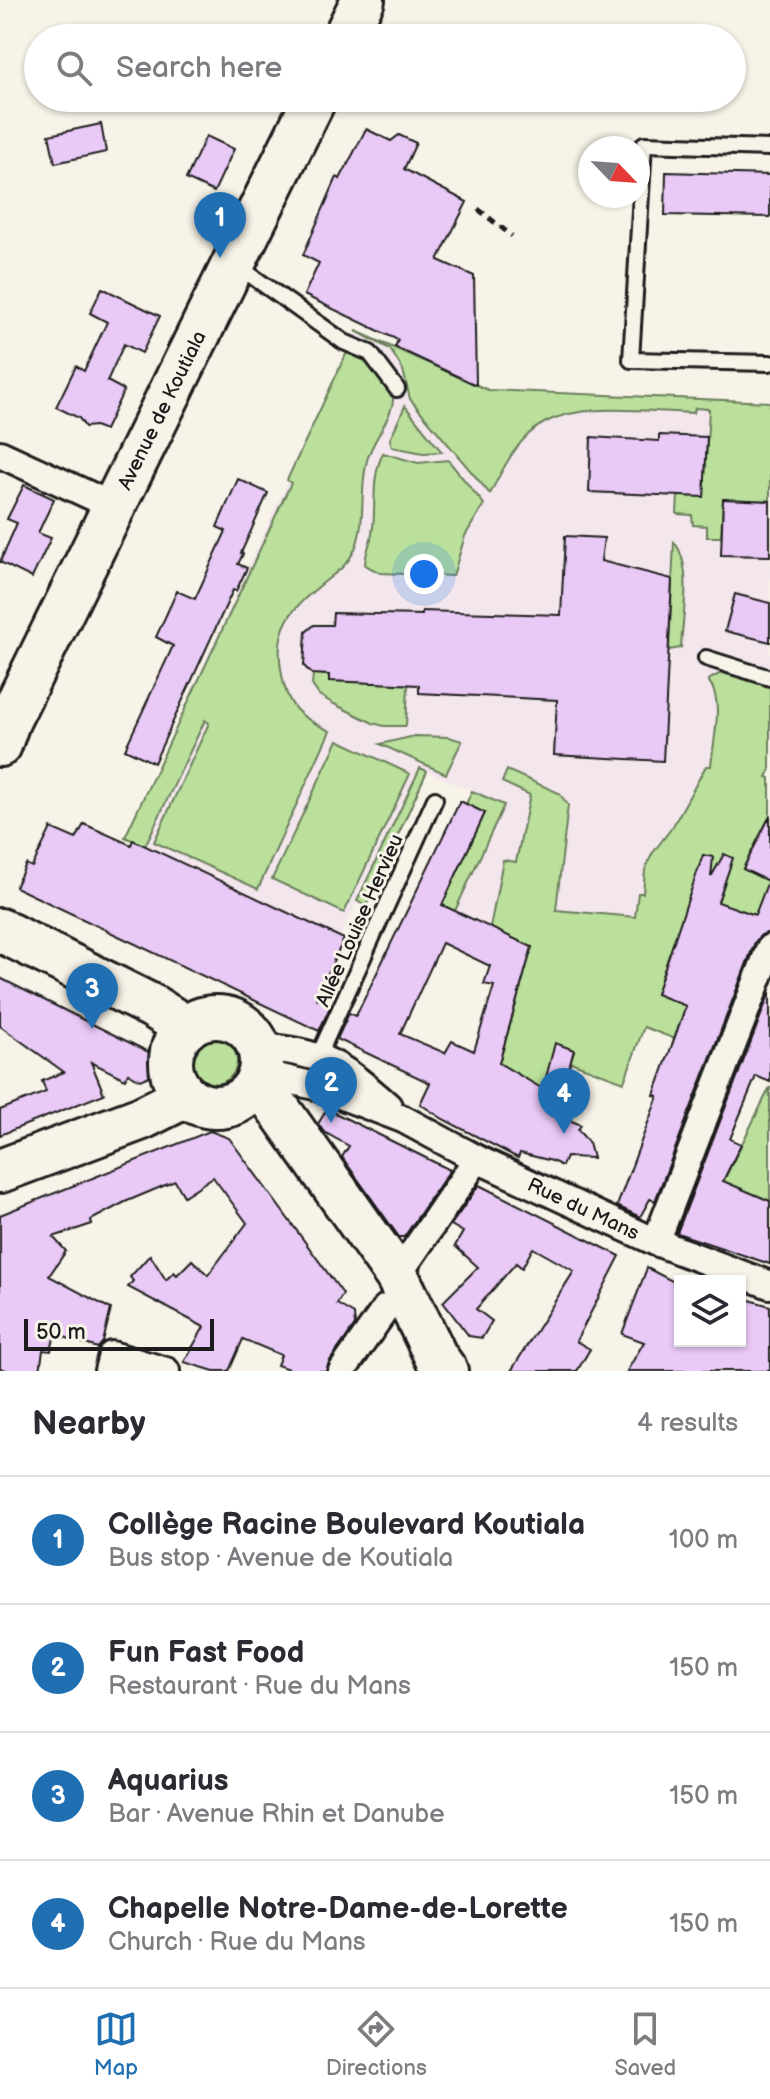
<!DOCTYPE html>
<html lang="en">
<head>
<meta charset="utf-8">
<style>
  body { margin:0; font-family:"Balsamiq Sans",sans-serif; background:#f2f2f3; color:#2b2b33 }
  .controls { position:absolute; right:24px; bottom:24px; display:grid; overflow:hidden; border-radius:0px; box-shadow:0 2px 6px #0004 }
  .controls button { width:72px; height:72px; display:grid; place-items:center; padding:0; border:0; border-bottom:2px solid #e1e1e2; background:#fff; color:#2b2b33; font:40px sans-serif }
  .compass { position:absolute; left:578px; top:136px; width:72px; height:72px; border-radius:50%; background:#fff; box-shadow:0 2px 6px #0004; rotate:115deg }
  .scale { position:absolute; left:24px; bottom:20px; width:190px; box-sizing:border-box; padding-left:8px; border:4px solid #1c1c1c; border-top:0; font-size:22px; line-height:28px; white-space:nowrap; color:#1c1c1c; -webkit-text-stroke:6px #f7f3e8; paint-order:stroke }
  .you { position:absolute; left:424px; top:574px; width:28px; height:28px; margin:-20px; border:6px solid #fff; border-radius:50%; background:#1a73e8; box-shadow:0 0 0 12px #1a73e833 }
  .badge { display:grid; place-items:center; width:52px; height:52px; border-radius:50%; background:#1f6fb2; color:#fff; font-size:26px; font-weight:700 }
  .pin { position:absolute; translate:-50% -66px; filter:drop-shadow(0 2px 4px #0008) }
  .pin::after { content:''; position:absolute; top:42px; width:28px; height:24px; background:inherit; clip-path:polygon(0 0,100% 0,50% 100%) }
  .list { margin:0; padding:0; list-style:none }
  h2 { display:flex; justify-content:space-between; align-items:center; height:104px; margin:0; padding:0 32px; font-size:34px }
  h2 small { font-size:26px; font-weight:400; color:#7c7c81 }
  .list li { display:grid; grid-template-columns:52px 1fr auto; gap:24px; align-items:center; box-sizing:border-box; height:128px; padding:0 32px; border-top:2px solid #e1e1e2 }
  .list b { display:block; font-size:30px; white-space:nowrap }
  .list p { margin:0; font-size:26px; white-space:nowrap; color:#7c7c81 }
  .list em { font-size:26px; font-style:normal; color:#7c7c81 }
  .icon { flex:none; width:44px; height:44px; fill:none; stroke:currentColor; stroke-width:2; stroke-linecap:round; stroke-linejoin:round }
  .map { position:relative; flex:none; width:770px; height:1371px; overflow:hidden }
  .search { position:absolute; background:#fff; box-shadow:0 2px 6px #0004; left:24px; right:24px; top:24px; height:88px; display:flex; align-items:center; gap:20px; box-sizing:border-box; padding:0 28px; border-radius:44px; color:#7c7c81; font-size:30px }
  .sheet { height:616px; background:#fff }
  nav { display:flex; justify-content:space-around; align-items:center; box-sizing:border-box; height:112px; border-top:2px solid #e1e1e2; background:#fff; font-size:22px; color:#7c7c81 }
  nav a { display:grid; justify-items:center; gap:4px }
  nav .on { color:#1f6fb2 }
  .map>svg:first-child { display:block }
  .built { fill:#f3e6ec }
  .green { fill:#bae09c; stroke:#6b7e5c; stroke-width:2 }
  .building { fill:#e9c9f6; stroke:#1c1c1c; stroke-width:2; fill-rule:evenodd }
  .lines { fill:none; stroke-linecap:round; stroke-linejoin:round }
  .service-casing { stroke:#1c1c1c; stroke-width:20 }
  .minor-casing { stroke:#1c1c1c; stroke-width:32 }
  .primary-casing { stroke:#1c1c1c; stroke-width:48 }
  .path { stroke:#1c1c1c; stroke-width:5; stroke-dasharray:8 6; stroke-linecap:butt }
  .service { stroke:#f7f3e8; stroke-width:14 }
  .minor { stroke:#f7f3e8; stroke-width:26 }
  .primary { stroke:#f7f3e8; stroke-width:42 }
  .labels { text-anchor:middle; stroke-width:6; stroke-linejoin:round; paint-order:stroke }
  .street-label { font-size:20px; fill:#1c1c1c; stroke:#f7f3e8 }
</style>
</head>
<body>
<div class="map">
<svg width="770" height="1371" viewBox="0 0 770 1371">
  <rect width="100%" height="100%" fill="#f7f3e8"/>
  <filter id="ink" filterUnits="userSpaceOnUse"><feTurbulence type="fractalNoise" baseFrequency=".0125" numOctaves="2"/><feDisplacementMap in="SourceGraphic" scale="16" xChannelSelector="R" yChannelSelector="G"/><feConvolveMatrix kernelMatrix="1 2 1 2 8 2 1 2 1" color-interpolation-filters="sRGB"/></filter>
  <g filter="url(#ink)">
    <!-- built -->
    <polygon class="built" points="356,331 488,390 695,399 709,409 723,499 770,501 770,689 716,773 637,939 527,944 455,911 504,805 420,768 340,937 125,837"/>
    <!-- green -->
    <g class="green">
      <path d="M356 331 488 390 770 402V501L723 499 721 537H707V526L693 525 692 515 677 514 678 496 704 497 709 409 695 408 694 413C651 412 585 402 546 422 519 435 503 468 490 494L410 399 403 370 390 349Z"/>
      <path d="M348 350C365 357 391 375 393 396 395 413 373 440 368 457 358 489 368 524 353 553 347 565 338 571 328 579 292 608 272 626 282 675 288 710 300 716 330 731L258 889 154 842 209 723 205 720 145 846 125 837 291 483 287 480Z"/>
      <polygon points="405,406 442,452 423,453 392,447 390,439"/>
      <path d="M383 453 418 463 448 460 484 504 465 536 453 576 380 573 365 565C365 554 370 545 372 534 377 506 370 480 383 453Z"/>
      <path d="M674 542C694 566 682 618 681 648L669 650Z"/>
      <polygon points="409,665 406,726 384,726 373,723 334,704 319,695 312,685 313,674 329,675 329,681"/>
      <path d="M721 673 770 684V771L767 777 770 778V816L743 868 770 882 755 915 741 910 672 949 656 994 686 1006 675 1039 644 1027 624 1082 570 1062 574 1050 556 1043 541 1108 488 1103 532 947 490 928 503 860 516 862 530 795 502 782 507 770 559 793 568 805 556 910 635 917 638 893H643L645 870 652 854 673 826 706 766H711C713 741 725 700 708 680Z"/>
      <polygon points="415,736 449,737 462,741 446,774 380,744"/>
      <polygon points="338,740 410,774 344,913 272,879"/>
      <polygon points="420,768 427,771 366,906 357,901"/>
      <polygon points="472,791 504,805 455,911 442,905 485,813 466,804"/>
      <circle cx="214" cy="1061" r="23"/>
      <polygon points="770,1087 770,1201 723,1182"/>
    </g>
    <!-- building -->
    <g class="building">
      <polygon points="101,124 106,152 55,163 49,135"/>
      <polygon points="366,129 391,141 399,135 416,143 404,169 467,202 438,260 474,276 476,385 395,347 398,340 304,295 319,263 303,255 337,177 340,179"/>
      <polygon points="206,136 234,149 214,192 186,179"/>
      <polygon points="666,172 770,175 770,217 665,215"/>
      <polygon points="102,288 160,316 142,353 124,344 107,381 124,390 105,430 95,426 85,427 79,418 56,407 76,366 84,371 107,322 90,313"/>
      <polygon points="659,435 707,437 704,497 589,492 591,437 659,441"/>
      <polygon points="238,479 268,493 241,553 243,554 238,564 247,568 236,591 233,590 154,763 125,749 173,646 156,637 177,591 195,599 226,531 217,527"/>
      <polygon points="24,485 54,499 38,533 51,538 32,578 0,562 17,523 7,519"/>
      <polygon points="723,499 770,501 770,556 721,555"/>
      <polygon points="565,536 604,538 601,561 672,579 663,761 554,755 557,700 419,693 419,685 329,681 329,675 312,674 304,666 306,632 314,625 332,625 333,613 422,615 422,611 561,615"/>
      <polygon points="735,594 770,603 770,642 725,631"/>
      <path d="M460 801 485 813 442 905 532 947 499 1063 543 1089 555 1043 574 1050 555 1114 581 1125 578 1130 589 1143 593 1158 566 1157 562 1166 552 1161 520 1153 518 1158 443 1119 420 1104 430 1083 337 1039 349 1013 356 1016ZM442 943 490 966 484 984 494 986 474 1051 452 1041 445 1053 400 1034Z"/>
      <polygon points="770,816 770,932 761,935 755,942 655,1201 650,1199 640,1217 617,1206 658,1096 654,1095 686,1006 656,994 703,855 713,857 711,877 724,854 733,858 718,902 755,915 768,881 743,869"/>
      <polygon points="84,824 131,845 133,840 344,939 316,998 331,1005 319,1031 15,887 26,864 32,867 51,828 76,839"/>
      <polygon points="0,978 82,1019 175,1065 140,1080 128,1073 125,1079 91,1062 104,1094 0,1135 0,1110 46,1092 42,1081 64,1072 0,1026"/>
      <polygon points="770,992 770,1082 756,1076 730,1139 741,1144 723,1181 770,1201 770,1264 677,1233"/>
      <polygon points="327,1109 450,1170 404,1237 399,1237 342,1157 349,1146 324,1132 318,1124"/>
      <polygon points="210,1131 229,1138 343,1294 337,1304 354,1314 355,1325 329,1362 326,1371 294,1371 277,1365 281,1355 243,1339 229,1371 214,1371 184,1362 204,1327 128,1287 133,1281 130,1277 150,1255 166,1280 174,1272 177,1275 192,1260 208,1275 247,1223 213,1177 184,1196 175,1181 125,1202 91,1220 92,1224 53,1237 66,1251 49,1276 111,1309 103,1342 98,1348 55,1334 51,1351 43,1350 40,1371 8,1371 0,1368 0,1215"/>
      <polygon points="479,1185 620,1256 576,1341 590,1349 577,1371 511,1371 574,1271 533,1248 522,1268 516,1263 476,1309 492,1321 482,1338 469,1336 443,1302 478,1267 455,1246 463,1232 451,1225"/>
      <polygon points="647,1268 680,1285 680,1341 740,1341 740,1297 770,1306 770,1371 627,1371 644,1342 622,1334"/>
    </g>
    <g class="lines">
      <defs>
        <g id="service">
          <polyline points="770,148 644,144 631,360 770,363"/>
          <polyline points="238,266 344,342 370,353 397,389"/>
          <polyline points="706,658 770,678"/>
          <polyline points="318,1057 435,799"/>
        </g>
        <g id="minor">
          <polyline points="0,454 115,507"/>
          <path d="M259 1047C324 1052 340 1064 388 1106"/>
          <path id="s1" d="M260 1073 319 1087 403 1119 477 1159 656 1242 770 1285"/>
          <polyline points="656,1242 770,948"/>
          <polyline points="397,1276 477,1159"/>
          <polyline points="108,1371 112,1355 166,1371"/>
          <polyline points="342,1371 386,1308"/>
        </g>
        <g id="primary">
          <polyline points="344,38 363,0"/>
          <path id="s2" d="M0 745 8 722 315 98"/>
          <polyline points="0,930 152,1006 187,1028"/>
          <circle cx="216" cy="1062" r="45"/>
          <polyline points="258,1080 397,1276 436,1357 446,1371"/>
          <polyline points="0,1171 142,1118 186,1096"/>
        </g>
      </defs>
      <!-- service casing -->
      <use href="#service" class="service-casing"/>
      <!-- minor casing -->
      <use href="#minor" class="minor-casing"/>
      <!-- primary casing -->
      <use href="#primary" class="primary-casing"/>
      <!-- path -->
      <polyline class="path" points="478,209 512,236"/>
      <!-- service -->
      <use href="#service" class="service"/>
      <!-- minor -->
      <use href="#minor" class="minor"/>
      <!-- primary -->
      <use href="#primary" class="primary"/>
    </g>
  </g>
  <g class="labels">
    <!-- street labels -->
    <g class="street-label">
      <text dy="7" stroke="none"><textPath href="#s2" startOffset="372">Avenue de Koutiala</textPath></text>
      <text transform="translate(359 920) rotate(-66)" y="7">Allée Louise Hervieu</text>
      <text dy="7" stroke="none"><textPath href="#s1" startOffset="352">Rue du Mans</textPath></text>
    </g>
  </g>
</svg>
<div class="controls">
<button><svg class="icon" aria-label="layers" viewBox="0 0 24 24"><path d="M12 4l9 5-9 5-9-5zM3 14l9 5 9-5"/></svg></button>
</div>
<svg class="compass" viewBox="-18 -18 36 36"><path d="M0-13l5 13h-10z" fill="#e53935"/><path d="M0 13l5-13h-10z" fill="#7c7c81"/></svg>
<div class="scale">50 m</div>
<div class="you"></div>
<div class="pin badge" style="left:220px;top:258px">1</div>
<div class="pin badge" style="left:331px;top:1123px">2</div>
<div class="pin badge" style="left:92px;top:1029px">3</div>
<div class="pin badge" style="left:564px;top:1134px">4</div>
<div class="search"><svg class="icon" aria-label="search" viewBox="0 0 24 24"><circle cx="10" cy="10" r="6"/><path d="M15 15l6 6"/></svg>Search here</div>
</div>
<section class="sheet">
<h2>Nearby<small>4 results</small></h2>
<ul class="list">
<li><span class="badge">1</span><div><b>Collège Racine Boulevard Koutiala</b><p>Bus stop · Avenue de Koutiala</p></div><em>100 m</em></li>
<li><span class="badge">2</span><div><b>Fun Fast Food</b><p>Restaurant · Rue du Mans</p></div><em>150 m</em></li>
<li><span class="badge">3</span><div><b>Aquarius</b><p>Bar · Avenue Rhin et Danube</p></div><em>150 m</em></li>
<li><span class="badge">4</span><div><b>Chapelle Notre-Dame-de-Lorette</b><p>Church · Rue du Mans</p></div><em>150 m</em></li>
</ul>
</section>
<nav>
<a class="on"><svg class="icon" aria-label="map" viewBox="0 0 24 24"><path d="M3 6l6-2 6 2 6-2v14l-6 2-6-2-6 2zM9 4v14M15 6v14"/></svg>Map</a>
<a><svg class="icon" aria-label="directions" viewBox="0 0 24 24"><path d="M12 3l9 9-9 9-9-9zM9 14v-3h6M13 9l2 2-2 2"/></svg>Directions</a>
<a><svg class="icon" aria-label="saved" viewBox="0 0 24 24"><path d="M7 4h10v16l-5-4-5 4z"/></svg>Saved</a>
</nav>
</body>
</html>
